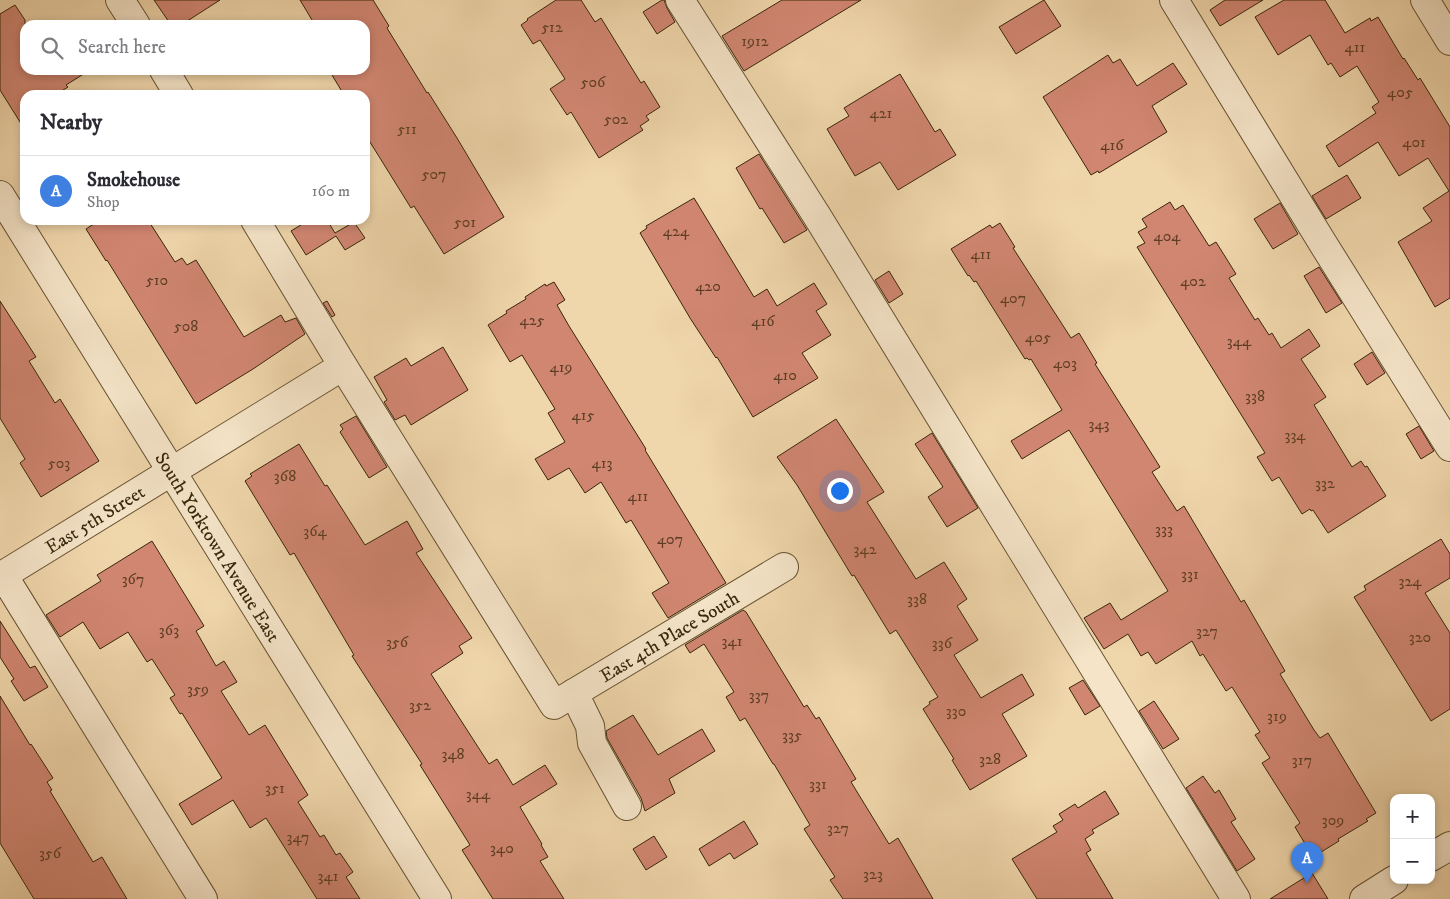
<!DOCTYPE html>
<html lang="en">
<head>
<meta charset="utf-8">
<style>
  body { margin:0; font-family:"IM FELL DW Pica",serif; background:#f2f2f3; color:#2b2b33 }
  .controls { position:absolute; right:15px; bottom:15px; display:grid; overflow:hidden; border-radius:10px; box-shadow:0 2px 8px #0003 }
  .controls button { width:45px; height:45px; display:grid; place-items:center; padding:0; border:0; border-bottom:1px solid #e1e1e2; background:#fff; color:#2b2b33; font:25px sans-serif }
  .you { position:absolute; left:839px; top:490px; width:18px; height:18px; margin:-12px; border:4px solid #fff; border-radius:50%; background:#1a73e8; box-shadow:0 0 0 8px #1a73e833 }
  .badge { display:grid; place-items:center; width:32px; height:32px; border-radius:50%; background:#0f766e; color:#fff; font-size:16px; font-weight:700 }
  .pin { position:absolute; translate:-50% -41px; filter:drop-shadow(0 1px 2px #0008) }
  .pin::after { content:''; position:absolute; top:26px; width:18px; height:15px; background:inherit; clip-path:polygon(0 0,100% 0,50% 100%) }
  .list { margin:0; padding:0; list-style:none }
  h2 { display:flex; justify-content:space-between; align-items:center; height:65px; margin:0; padding:0 20px; font-size:21px }
  h2 small { font-size:16px; font-weight:400; color:#7c7c81 }
  .list li { display:grid; grid-template-columns:32px 1fr auto; gap:15px; align-items:center; box-sizing:border-box; height:70px; padding:0 20px; border-top:1px solid #e1e1e2 }
  .list b { display:block; font-size:19px; white-space:nowrap }
  .list p { margin:0; font-size:16px; white-space:nowrap; color:#7c7c81 }
  .list em { font-size:16px; font-style:normal; color:#7c7c81 }
  .icon { flex:none; width:28px; height:28px; fill:none; stroke:currentColor; stroke-width:2; stroke-linecap:round; stroke-linejoin:round }
  .map { position:relative; flex:none; width:1450px; height:899px; overflow:hidden }
  .search { position:absolute; background:#fff; box-shadow:0 2px 8px #0003; left:20px; top:20px; width:350px; height:55px; display:flex; align-items:center; gap:12px; box-sizing:border-box; padding:0 18px; border-radius:15px; color:#7c7c81; font-size:19px }
  .panel { position:absolute; background:#fff; box-shadow:0 2px 8px #0003; left:20px; top:90px; width:350px; height:135px; border-radius:15px }
  .map>svg:first-child { display:block }
  .building { fill:#d18672; stroke:#38260a }
  .lines { fill:none; stroke-linecap:round; stroke-linejoin:round }
  .minor-casing { stroke:#665232; stroke-width:30 }
  .minor { stroke:#f5e4c8; stroke-width:28 }
  .labels { text-anchor:middle; stroke-width:4; stroke-linejoin:round; paint-order:stroke }
  .number-label { font-size:16px; fill:#5e3e24 }
  .street-label { font-size:19px; fill:#38260a; stroke:#f5e4c8 }
</style>
</head>
<body>
<div class="map">
<svg width="1450" height="899" viewBox="0 0 1450 899">
  <rect width="100%" height="100%" fill="#f0d6ab"/>
  <filter id="stains"><feTurbulence type="fractalNoise" baseFrequency=".004" numOctaves="4"/><feColorMatrix values="0 0 0 0 .2 0 0 0 0 .09 0 0 0 0 .02 0 0 0 .5 -.17"/></filter>
  <radialGradient id="worn" r=".72"><stop offset=".6" stop-color="#630" stop-opacity="0"/><stop offset="1" stop-color="#630" stop-opacity=".3"/></radialGradient>
  <!-- building -->
  <g class="building">
    <polygon points="154,0 220,0 181,25 171,25"/>
    <polygon points="300,0 373,0 389,26 387,28 427,93 428,92 457,138 504,217 444,254 414,206 411,208 365,134 365,95 344,95 329,70 365,70 365,25 315,25"/>
    <polygon points="556,0 581,0 595,22 601,18 641,83 644,81 660,107 646,116 649,120 640,126 643,130 599,158 571,112 567,115 550,89 565,79 540,40 533,44 521,25 528,20 527,19"/>
    <polygon points="662,0 664,0 667,8 675,22 657,34 643,12"/>
    <polygon points="782,0 861,0 744,71 722,36"/>
    <polygon points="1044,0 1061,26 1016,54 999,27"/>
    <polygon points="1225,0 1263,0 1220,26 1210,10"/>
    <polygon points="1284,0 1325,0 1345,33 1370,18 1371,21 1378,17 1403,59 1404,58 1418,80 1420,78 1450,127 1450,298 1435,307 1398,242 1432,221 1423,208 1449,191 1428,158 1399,176 1378,142 1339,167 1326,146 1376,113 1372,107 1379,102 1357,66 1340,77 1331,63 1328,65 1310,35 1278,55 1255,17"/>
    <polygon points="15,5 25,20 25,70 90,70 66,85 68,87 55,95 25,95 25,130 0,90 0,14"/>
    <polygon points="1108,55 1113,63 1120,59 1137,86 1173,63 1187,84 1152,106 1167,132 1099,173 1098,171 1091,175 1043,97"/>
    <polygon points="900,74 935,132 940,129 956,155 898,190 880,162 855,176 827,129 849,116 844,108"/>
    <polygon points="759,154 807,230 784,243 762,208 760,209 736,168"/>
    <polygon points="1347,175 1361,198 1326,219 1312,196"/>
    <polygon points="694,198 754,297 767,289 777,306 814,283 827,304 816,311 831,335 802,353 818,378 753,417 717,357 716,358 690,318 640,233 647,228 646,226"/>
    <polygon points="1170,202 1175,210 1183,205 1209,246 1216,242 1236,274 1229,278 1255,320 1258,318 1269,335 1272,333 1281,348 1309,329 1320,346 1301,359 1326,397 1314,405 1352,467 1361,461 1365,467 1367,466 1386,496 1328,533 1313,510 1311,511 1310,509 1302,514 1279,477 1272,481 1257,457 1265,453 1137,247 1145,243 1138,232 1147,227 1142,219"/>
    <polygon points="1280,203 1298,234 1273,249 1254,219"/>
    <polygon points="100,220 148,220 175,262 182,258 187,265 196,260 244,337 281,315 285,322 296,318 305,334 253,369 196,404 107,260 106,261 86,229"/>
    <polygon points="309,220 327,220 335,233 354,222 365,238 345,250 336,236 306,255 291,231"/>
    <polygon points="1000,223 1015,247 1013,248 1071,338 1079,333 1097,363 1095,364 1160,467 1152,472 1177,511 1184,506 1241,602 1244,600 1285,671 1280,674 1314,730 1320,738 1328,733 1376,813 1366,819 1368,821 1338,839 1339,841 1313,857 1295,827 1300,823 1262,763 1270,758 1255,735 1260,732 1232,687 1226,691 1203,654 1200,656 1192,641 1156,664 1148,652 1141,656 1128,634 1104,649 1084,618 1110,603 1121,620 1168,591 1069,430 1022,459 1011,441 1062,410 1031,359 1029,360 1027,358 1025,359 976,281 974,282 969,275 968,276 951,249 990,225 992,228"/>
    <polygon points="1319,267 1342,303 1326,313 1304,276"/>
    <polygon points="889,271 903,294 889,303 875,280"/>
    <polygon points="554,282 565,300 557,305 569,326 646,449 645,450 726,583 668,618 652,593 669,583 631,520 626,523 601,482 585,493 569,468 548,480 535,459 565,442 548,413 555,409 522,355 510,362 488,325 507,313 506,311 526,299 525,297 545,284 546,286"/>
    <polygon points="0,301 36,357 29,361 55,403 60,399 99,461 41,497 20,463 25,459 0,418"/>
    <polygon points="327,301 335,315 332,317 323,303"/>
    <polygon points="443,347 468,390 411,425 405,415 395,420 384,402 387,400 374,377 406,358 411,366"/>
    <polygon points="1372,352 1385,373 1367,385 1354,364"/>
    <polygon points="356,416 387,467 369,478 340,432 343,429 340,425"/>
    <polygon points="836,419 884,492 867,502 916,579 944,562 967,599 957,606 978,640 954,655 981,698 1022,674 1034,695 1002,714 1027,756 970,790 952,760 954,759 923,709 930,704 929,702 938,697 896,630 890,634 854,575 852,576 797,485 777,457"/>
    <polygon points="1419,426 1434,451 1421,459 1406,434"/>
    <polygon points="932,433 978,508 947,527 928,497 943,487 915,444"/>
    <polygon points="299,444 325,486 327,485 365,545 407,521 423,549 416,553 472,638 459,646 463,653 431,674 489,764 497,759 513,785 545,765 557,784 520,807 542,844 541,845 548,857 540,861 564,899 493,899 462,850 470,845 420,765 422,764 352,656 354,655 294,553 290,555 245,481 252,476 250,474"/>
    <polygon points="1441,539 1450,554 1450,578 1425,593 1450,633 1450,709 1431,721 1354,597 1366,590 1364,586"/>
    <polygon points="152,541 204,626 196,631 216,666 224,661 237,682 221,691 249,735 265,725 308,795 298,802 320,837 324,835 336,855 340,853 353,872 346,877 360,899 317,899 266,818 250,828 233,800 192,825 179,804 222,778 182,713 180,714 170,698 175,695 152,659 147,662 128,632 100,649 83,622 60,637 46,615 101,581 97,575"/>
    <polygon points="743,610 746,612 804,707 807,705 816,719 819,717 856,779 851,782 889,844 898,838 933,899 843,899 830,880 835,877 804,829 810,825 774,764 773,764 745,718 740,721 726,697 734,692 704,644 690,653 685,645"/>
    <polygon points="0,621 30,668 35,666 48,687 24,701 11,681 14,679 0,657"/>
    <polygon points="1083,680 1100,706 1085,715 1069,688"/>
    <polygon points="0,696 30,745 31,744 53,778 47,782 52,790 50,791 93,862 102,857 127,899 34,899 0,843"/>
    <polygon points="1154,701 1179,739 1163,749 1139,711"/>
    <polygon points="633,715 658,755 702,729 715,751 669,779 675,793 645,811 641,798 607,738 606,731"/>
    <polygon points="1203,776 1215,793 1219,790 1236,819 1231,822 1255,859 1237,871 1186,788"/>
    <polygon points="1105,791 1119,814 1092,830 1094,833 1085,839 1091,850 1086,853 1113,899 1037,899 1012,859 1057,832 1053,826 1063,820 1059,814 1075,804 1078,808"/>
    <polygon points="744,821 758,844 734,859 730,853 709,866 699,849"/>
    <polygon points="654,836 667,857 646,870 633,849"/>
    <polygon points="1312,873 1328,899 1270,899"/>
  </g>
  <g class="lines">
    <defs>
      <g id="minor">
        <polyline points="120,0 136,25"/>
        <polyline points="680,0 817,216 1236,899"/>
        <polyline points="1174,0 1322,242 1450,447"/>
        <polyline points="1425,0 1450,41"/>
        <polyline points="164,70 179,95"/>
        <path id="s1" d="M0 195 437 899"/>
        <path id="s2" d="M255 220 343 366 554 705 784 567"/>
        <polyline points="3,575 203,899"/>
        <path id="s3" d="M0 577 343 366"/>
        <polyline points="574,693 590,726 592,743 627,806"/>
        <polyline points="1431,857 1450,846"/>
        <polyline points="1364,899 1394,880"/>
      </g>
    </defs>
    <!-- minor casing -->
    <use href="#minor" class="minor-casing"/>
    <!-- minor -->
    <use href="#minor" class="minor"/>
  </g>
  <g class="labels">
    <!-- number labels -->
    <g class="number-label">
      <text x="552" y="32">512</text>
      <text x="755" y="46">1912</text>
      <text x="1355" y="52">411</text>
      <text x="593" y="87">506</text>
      <text x="1400" y="97">405</text>
      <text x="881" y="118">421</text>
      <text x="616" y="124">502</text>
      <text x="407" y="134">511</text>
      <text x="1414" y="147">401</text>
      <text x="1112" y="150">416</text>
      <text x="434" y="179">507</text>
      <text x="465" y="227">501</text>
      <text x="676" y="236">424</text>
      <text x="1167" y="241">404</text>
      <text x="981" y="259">411</text>
      <text x="157" y="285">510</text>
      <text x="1193" y="286">402</text>
      <text x="708" y="291">420</text>
      <text x="1013" y="303">407</text>
      <text x="532" y="325">425</text>
      <text x="763" y="326">416</text>
      <text x="186" y="331">508</text>
      <text x="1038" y="342">405</text>
      <text x="1239" y="346">344</text>
      <text x="1065" y="368">403</text>
      <text x="561" y="372">419</text>
      <text x="785" y="380">410</text>
      <text x="1255" y="401">338</text>
      <text x="583" y="420">415</text>
      <text x="1099" y="429">343</text>
      <text x="1295" y="440">334</text>
      <text x="59" y="468">503</text>
      <text x="602" y="468">413</text>
      <text x="285" y="481">368</text>
      <text x="1325" y="488">332</text>
      <text x="638" y="501">411</text>
      <text x="1164" y="534">333</text>
      <text x="315" y="536">364</text>
      <text x="670" y="544">407</text>
      <text x="865" y="554">342</text>
      <text x="1190" y="579">331</text>
      <text x="133" y="584">367</text>
      <text x="1410" y="586">324</text>
      <text x="917" y="604">338</text>
      <text x="169" y="635">363</text>
      <text x="1207" y="636">327</text>
      <text x="1420" y="642">320</text>
      <text x="732" y="646">341</text>
      <text x="397" y="647">356</text>
      <text x="942" y="648">336</text>
      <text x="198" y="694">359</text>
      <text x="759" y="700">337</text>
      <text x="420" y="710">352</text>
      <text x="956" y="716">330</text>
      <text x="1277" y="721">319</text>
      <text x="792" y="740">335</text>
      <text x="453" y="759">348</text>
      <text x="990" y="764">328</text>
      <text x="1302" y="765">317</text>
      <text x="818" y="789">331</text>
      <text x="275" y="793">351</text>
      <text x="478" y="799">344</text>
      <text x="1333" y="825">309</text>
      <text x="838" y="833">327</text>
      <text x="298" y="842">347</text>
      <text x="502" y="853">340</text>
      <text x="50" y="858">356</text>
      <text x="873" y="879">323</text>
      <text x="328" y="881">341</text>
    </g>
    <!-- street labels -->
    <g class="street-label">
      <text dy="7" stroke="none"><textPath href="#s3" startOffset="111">East 5th Street</textPath></text>
      <text dy="7" stroke="none"><textPath href="#s1" startOffset="414">South Yorktown Avenue East</textPath></text>
      <text dy="7" stroke="none"><textPath href="#s2" startOffset="704">East 4th Place South</textPath></text>
    </g>
  </g>
  <rect width="100%" height="100%" filter="url(#stains)"/>
  <rect width="100%" height="100%" fill="url(#worn)"/>
</svg>
<div class="controls">
<button>+</button>
<button>−</button>
</div>
<div class="you"></div>
<div class="pin badge" style="left:1307px;top:883px;background:#3f7fe0">A</div>
<div class="search"><svg class="icon" aria-label="search" viewBox="0 0 24 24"><circle cx="10" cy="10" r="6"/><path d="M15 15l6 6"/></svg>Search here</div>
<section class="panel">
<h2>Nearby<small></small></h2>
<ul class="list">
<li><span class="badge" style="background:#3f7fe0">A</span><div><b>Smokehouse</b><p>Shop</p></div><em>160 m</em></li>
</ul>
</section>
</div>
</body>
</html>
